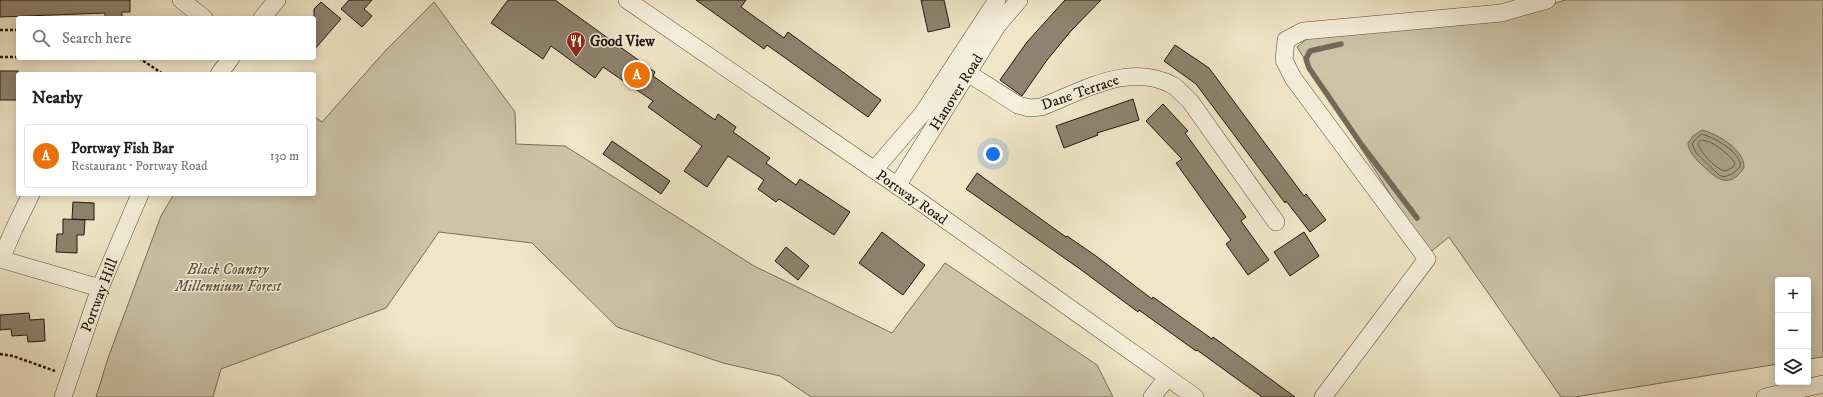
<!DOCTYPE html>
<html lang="en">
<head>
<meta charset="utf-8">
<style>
  body { margin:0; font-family:"IM FELL DW Pica",serif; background:#f2f2f2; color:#222 }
  .controls { position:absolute; right:12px; bottom:12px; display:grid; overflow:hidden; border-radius:4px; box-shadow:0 2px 10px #0003 }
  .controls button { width:36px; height:36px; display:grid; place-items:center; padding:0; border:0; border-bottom:1px solid #e0e0e0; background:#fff; color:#222; font:20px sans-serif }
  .you { position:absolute; left:993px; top:154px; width:14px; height:14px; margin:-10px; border:3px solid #fff; border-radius:50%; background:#1a73e8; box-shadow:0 0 0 6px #1a73e833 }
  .badge { display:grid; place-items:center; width:26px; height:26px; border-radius:50%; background:#8f2418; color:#fff; font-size:13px; font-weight:700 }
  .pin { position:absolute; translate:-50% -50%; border:2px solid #fff; box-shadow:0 1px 4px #0006 }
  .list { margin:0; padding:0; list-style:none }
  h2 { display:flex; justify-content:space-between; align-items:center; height:52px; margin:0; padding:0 16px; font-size:17px }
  h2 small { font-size:13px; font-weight:400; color:#767676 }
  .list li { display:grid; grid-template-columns:26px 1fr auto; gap:12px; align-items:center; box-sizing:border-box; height:64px; margin:0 8px 8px; padding:0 8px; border:1px solid #e0e0e0; border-radius:4px }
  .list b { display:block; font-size:15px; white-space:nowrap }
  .list p { margin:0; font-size:13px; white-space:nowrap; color:#767676 }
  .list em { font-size:13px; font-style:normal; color:#767676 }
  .icon { flex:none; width:22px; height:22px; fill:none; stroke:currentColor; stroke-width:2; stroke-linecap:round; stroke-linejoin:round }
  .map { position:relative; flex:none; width:1823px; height:397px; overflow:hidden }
  .search { position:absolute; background:#fff; box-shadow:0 2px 10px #0003; left:16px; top:16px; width:300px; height:44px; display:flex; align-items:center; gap:10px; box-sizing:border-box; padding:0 14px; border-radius:4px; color:#767676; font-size:15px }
  .panel { position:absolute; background:#fff; box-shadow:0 2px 10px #0003; left:16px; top:72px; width:300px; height:124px; border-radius:4px }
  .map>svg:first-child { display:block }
  .green { fill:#cdc3a8; stroke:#786d5c }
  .water { fill:#aaa088; stroke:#746958 }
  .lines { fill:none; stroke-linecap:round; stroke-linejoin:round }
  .shore { stroke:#665c4c; stroke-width:1 }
  .stream { stroke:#746958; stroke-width:5.5 }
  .building { fill:#8e836f; stroke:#23170f }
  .minor-casing { stroke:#564b3d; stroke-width:18 }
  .path { stroke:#23170f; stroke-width:2.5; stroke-dasharray:3 2; stroke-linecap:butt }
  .minor { stroke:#f5efdb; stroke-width:17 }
  .labels { text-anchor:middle; stroke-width:3; stroke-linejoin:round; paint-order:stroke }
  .poi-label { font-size:15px; font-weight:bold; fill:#23170f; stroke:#f5efdb; text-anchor:start }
  .street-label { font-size:15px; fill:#23170f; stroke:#f5efdb }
  .park-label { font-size:15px; font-style:italic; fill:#5e5345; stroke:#f5efdb }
</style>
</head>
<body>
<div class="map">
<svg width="1823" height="397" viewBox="0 0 1823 397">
  <rect width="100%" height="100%" fill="#f0e6c7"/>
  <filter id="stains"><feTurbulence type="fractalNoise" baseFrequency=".005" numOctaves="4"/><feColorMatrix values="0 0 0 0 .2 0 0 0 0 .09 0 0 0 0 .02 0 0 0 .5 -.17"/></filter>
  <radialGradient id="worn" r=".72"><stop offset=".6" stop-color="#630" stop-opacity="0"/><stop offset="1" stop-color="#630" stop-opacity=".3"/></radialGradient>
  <!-- green -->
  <g class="green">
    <polygon points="1565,0 1823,0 1823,357 1808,359 1808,280 1778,280 1778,364 1575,397 1561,397 1449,237 1428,254 1297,47 1313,34 1513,17"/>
    <polygon points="434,2 515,112 516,144 565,146 754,266 892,333 945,263 1097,365 1113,397 811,397 780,376 723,363 617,327 532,243 439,232 386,308 221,369 213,397 96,397 108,358 161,216 174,194 314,194 314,116 322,122 386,50"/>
  </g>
  <!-- water -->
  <path class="water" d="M1702 130C1717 134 1745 149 1744 168 1729 189 1718 180 1703 166 1697 160 1688 152 1688 143L1693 136Z"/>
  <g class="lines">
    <!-- shore -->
    <g class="shore">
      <path d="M1702 134C1715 138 1735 149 1740 162V167L1732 174 1724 177 1719 175 1696 153 1692 144 1696 139Z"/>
      <path d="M1702 140C1713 141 1728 153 1735 163L1733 167 1726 171C1717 171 1701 153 1698 144Z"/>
    </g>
    <!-- stream -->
    <polyline class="stream" points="1341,44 1310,51 1306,59 1309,68 1361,144 1417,218"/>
  </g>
  <!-- building -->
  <g class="building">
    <polygon points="0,0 130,0 130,12 122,12 122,18 105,18 105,13 0,17"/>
    <polygon points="349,0 372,0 364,9 372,16 362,27 341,9"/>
    <polygon points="508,0 555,0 655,72 653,76 715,120 718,114 736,127 733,132 770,158 766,163 796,185 800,179 850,212 834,235 779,199 776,202 758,189 764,180 728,156 707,187 684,171 702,146 648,107 653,101 603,67 595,78 551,46 543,59 491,23"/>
    <polygon points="696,0 746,0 741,7 784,38 788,32 881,100 868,117 767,45 764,49"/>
    <polygon points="921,0 944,0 950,27 928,32"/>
    <polygon points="1065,0 1101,0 1071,31 1047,60 1022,96 1000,80 1027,42"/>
    <polygon points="321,2 341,19 314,50 314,9"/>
    <polygon points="1175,45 1209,68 1304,196 1306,194 1326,220 1310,232 1286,201 1285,203 1196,84 1164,61"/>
    <rect x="0" y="71" width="18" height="29"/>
    <polygon points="1133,99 1139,120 1097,133 1098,135 1064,148 1056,126"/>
    <polygon points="1163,104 1188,131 1185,133 1246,217 1241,221 1269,260 1248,275 1226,244 1231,240 1176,163 1182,159 1146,121"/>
    <polygon points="612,141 670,181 661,194 603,154"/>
    <polygon points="977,173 1066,237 1067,236 1096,256 1152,299 1153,297 1212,339 1213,337 1295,397 1262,397 1197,350 1196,351 1139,310 1138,312 1080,269 966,189"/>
    <polygon points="73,202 94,203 94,220 72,219"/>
    <polygon points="63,219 85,220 84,235 77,235 77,253 56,252 57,234 63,234"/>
    <polygon points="882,232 925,265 903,295 859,263"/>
    <polygon points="1304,232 1319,256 1290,276 1274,252"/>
    <polygon points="786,247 809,266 798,280 775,261"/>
    <polygon points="29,313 30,320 44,319 45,341 28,342 27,335 12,336 11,329 0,330 0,315"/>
  </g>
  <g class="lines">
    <defs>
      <g id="minor">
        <polyline points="181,0 204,18"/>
        <polyline points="627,0 905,191 1195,397"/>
        <polyline points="262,18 277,0"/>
        <path d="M955 65 1018 105 1029 108 1041 107C1083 91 1130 61 1174 86 1179 90 1185 96 1190 101L1276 222"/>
        <polyline points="219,74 231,58"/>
        <polyline points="874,170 923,113 997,0"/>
        <polyline points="897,186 997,26 1019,0"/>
        <polyline points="0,259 100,288"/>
        <polyline points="1,259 14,229 31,194"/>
        <polyline points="63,397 100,288 140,194"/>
        <polyline points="1152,397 1167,378"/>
        <polyline points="1323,397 1427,259 1293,78 1284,60 1286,40 1303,31 1501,13 1547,0"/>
        <polyline points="1765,397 1823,384"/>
      </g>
    </defs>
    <!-- minor casing -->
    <use href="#minor" class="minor-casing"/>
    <!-- path -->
    <g class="path">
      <polyline points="0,30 18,30"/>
      <polyline points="0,57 18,57"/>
      <polyline points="139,58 163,74"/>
      <polyline points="0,354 13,356 55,371"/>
    </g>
    <!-- minor -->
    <use href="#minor" class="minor"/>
  </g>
  <!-- icons -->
  <defs>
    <symbol id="restaurant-pin" viewBox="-11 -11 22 30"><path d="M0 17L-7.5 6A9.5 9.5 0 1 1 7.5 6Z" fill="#8f2418" stroke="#f5efdb"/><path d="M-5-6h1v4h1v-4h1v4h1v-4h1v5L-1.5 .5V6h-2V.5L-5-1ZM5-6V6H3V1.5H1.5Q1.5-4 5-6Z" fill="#fff"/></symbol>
  </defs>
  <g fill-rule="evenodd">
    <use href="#restaurant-pin" x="565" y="30" width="22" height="30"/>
  </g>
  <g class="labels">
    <!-- poi labels -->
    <g class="poi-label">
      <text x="590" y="46">Good View</text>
    </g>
    <!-- street labels -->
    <g class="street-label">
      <text transform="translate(956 92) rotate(-58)" y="5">Hanover Road</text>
      <text transform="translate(1080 92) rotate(-19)" y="5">Dane Terrace</text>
      <text transform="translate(912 197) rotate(35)" y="5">Portway Road</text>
      <text transform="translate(99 295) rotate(-69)" y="5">Portway Hill</text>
    </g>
    <!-- park labels -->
    <g class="park-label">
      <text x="228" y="274">Black Country<tspan x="228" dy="17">Millennium Forest</tspan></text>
    </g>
  </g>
  <rect width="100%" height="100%" filter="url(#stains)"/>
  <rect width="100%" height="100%" fill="url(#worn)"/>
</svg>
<div class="controls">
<button>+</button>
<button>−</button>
<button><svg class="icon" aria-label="layers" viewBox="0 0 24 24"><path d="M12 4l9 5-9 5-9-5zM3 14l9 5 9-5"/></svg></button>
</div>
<div class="you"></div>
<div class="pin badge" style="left:637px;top:75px;background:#e8710a">A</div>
<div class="search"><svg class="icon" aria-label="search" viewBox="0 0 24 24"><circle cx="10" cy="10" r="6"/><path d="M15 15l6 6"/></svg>Search here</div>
<section class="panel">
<h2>Nearby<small></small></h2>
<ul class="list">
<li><span class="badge" style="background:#e8710a">A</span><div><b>Portway Fish Bar</b><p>Restaurant · Portway Road</p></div><em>130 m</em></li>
</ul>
</section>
</div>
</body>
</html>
